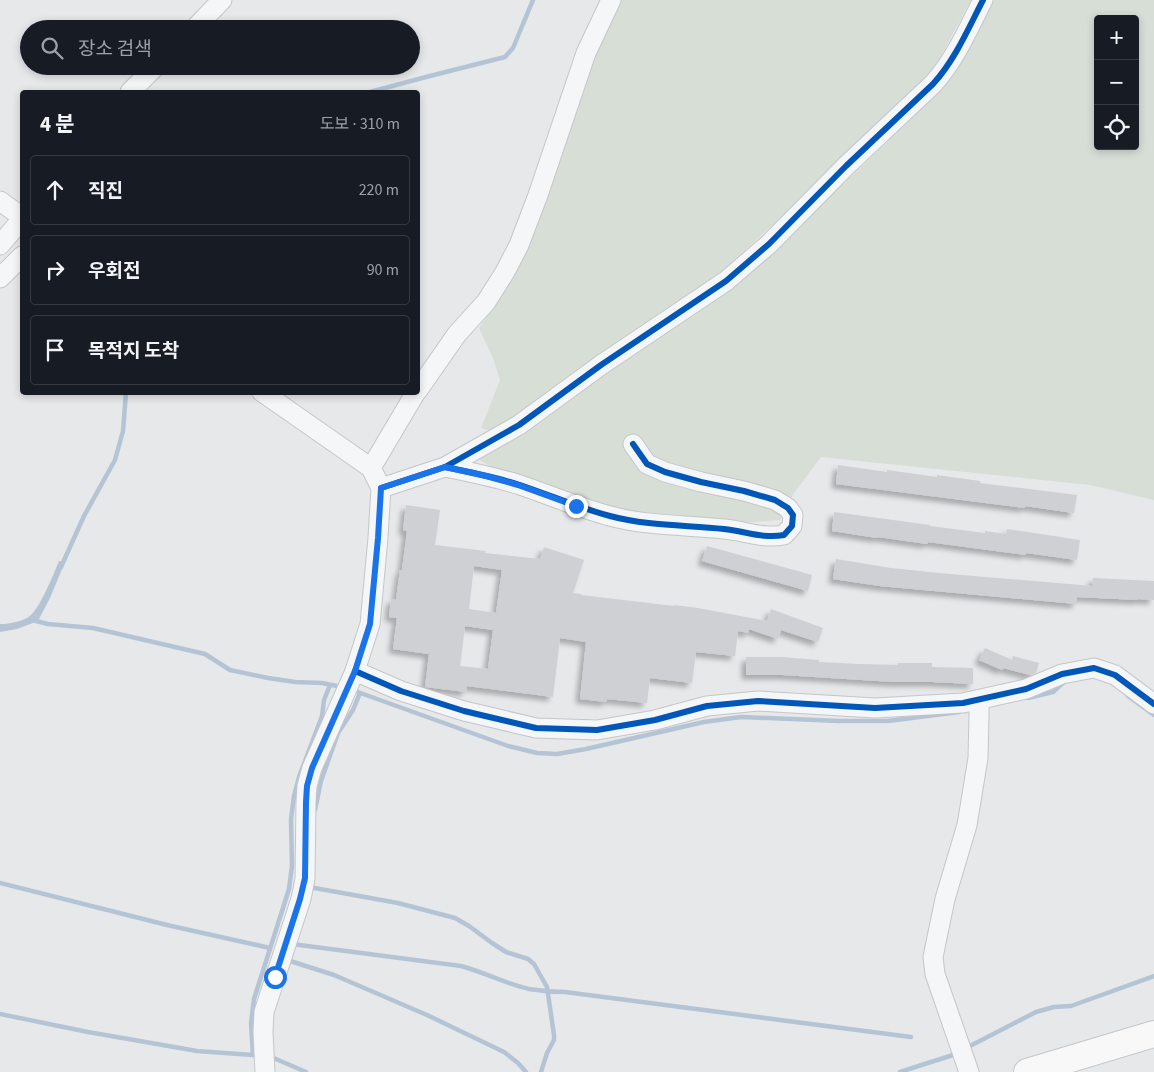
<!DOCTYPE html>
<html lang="ko">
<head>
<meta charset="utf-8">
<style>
  body { margin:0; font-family:"Source Sans 3","Noto Sans KR",sans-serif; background:#242831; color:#f1f3f6 }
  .controls { position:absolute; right:15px; top:15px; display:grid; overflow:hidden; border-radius:5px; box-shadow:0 2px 8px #0003 }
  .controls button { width:45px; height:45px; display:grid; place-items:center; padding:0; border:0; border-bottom:1px solid #363941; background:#171b24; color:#f1f3f6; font:25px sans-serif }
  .stop { position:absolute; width:15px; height:15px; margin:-11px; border:4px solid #1a73e8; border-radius:50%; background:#fff }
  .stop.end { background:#1a73e8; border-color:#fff; box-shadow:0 1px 5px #0008 }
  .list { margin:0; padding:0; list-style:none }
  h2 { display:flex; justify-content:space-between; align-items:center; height:65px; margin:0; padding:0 20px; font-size:21px }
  h2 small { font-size:16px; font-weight:400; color:#9ea1a6 }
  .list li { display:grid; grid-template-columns:32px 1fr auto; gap:15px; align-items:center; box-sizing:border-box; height:70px; margin:0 10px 10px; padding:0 10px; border:1px solid #363941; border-radius:5px }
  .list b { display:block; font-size:19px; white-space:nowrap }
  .list em { font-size:16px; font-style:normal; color:#9ea1a6 }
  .icon { flex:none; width:28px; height:28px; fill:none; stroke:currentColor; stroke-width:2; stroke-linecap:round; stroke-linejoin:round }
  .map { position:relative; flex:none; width:1154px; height:1072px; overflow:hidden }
  .search { position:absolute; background:#171b24; box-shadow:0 2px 8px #0003; left:20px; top:20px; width:400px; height:55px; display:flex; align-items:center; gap:12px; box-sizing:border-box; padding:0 18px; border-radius:28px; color:#9ea1a6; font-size:19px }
  .panel { position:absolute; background:#171b24; box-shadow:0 2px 8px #0003; left:20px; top:90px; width:400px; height:305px; border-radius:5px }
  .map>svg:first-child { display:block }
  .green { fill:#d6ded6; fill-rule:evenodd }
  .water { fill:#b4c4d5 }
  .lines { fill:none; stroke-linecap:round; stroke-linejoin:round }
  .stream { stroke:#b4c4d5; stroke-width:4.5 }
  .building { fill:#ced0d3; fill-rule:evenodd; filter:url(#shadow) }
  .street-casing { stroke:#c4c6c8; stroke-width:21 }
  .secondary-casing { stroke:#c4c6c8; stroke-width:28 }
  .street { stroke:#f5f6f7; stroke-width:19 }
  .secondary { stroke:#f8f8f8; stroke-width:26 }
  .cycleway-casing { stroke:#f4f6f9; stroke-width:9 }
  .cycleway { stroke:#0057b8; stroke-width:6 }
  .route { stroke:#1a73e8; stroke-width:6 }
</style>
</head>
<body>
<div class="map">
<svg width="1154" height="1072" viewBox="0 0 1154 1072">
  <defs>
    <filter id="shadow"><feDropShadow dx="-4.5" dy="4.5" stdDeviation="2.5" flood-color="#0004"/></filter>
  </defs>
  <rect width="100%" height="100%" fill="#e6e8ea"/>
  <!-- green -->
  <g class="green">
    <polygon points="622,0 971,0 932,73 883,122 709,284 622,340 515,416 489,431 481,428 500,380 493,358 479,328 513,279 537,228 592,59"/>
    <path d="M994 0H1154V500L1090 485 821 457 794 493 789 502 632 453 727 492 784 513 780 520 752 522 648 518 603 508 500 472 478 459 777 245 855 173 940 91 953 75 969 49ZM1098 19H1135V146H1098Z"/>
  </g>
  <!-- water -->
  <path class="water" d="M59 561 65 562 50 598 38 621 17 629 0 632V624C8 624 19 622 27 618 39 612 53 575 59 561Z"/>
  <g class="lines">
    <!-- stream -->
    <g class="stream">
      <polyline points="370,92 426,77 505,57 513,48 533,0"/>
      <polyline points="61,567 84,516 115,460 123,431 126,392"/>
      <polyline points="32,620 48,624 93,628 205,654 230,670 268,678 295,682 322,683 342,687"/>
      <polyline points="352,690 508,746 537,753 557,754 586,749 704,722 741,717 839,721 888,721 959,712"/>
      <polyline points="1128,696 1154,715"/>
      <polyline points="1028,698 1053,692 1065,681"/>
      <polyline points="315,810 321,781 338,733 353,710 360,693"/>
      <polyline points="0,883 167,925 270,948"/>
      <polyline points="309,887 398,903 455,918 469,926 492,943 506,952 528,959 534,964 547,987 554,1035 554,1040 547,1053 541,1072"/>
      <path d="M292 944 461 966C484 972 506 984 529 989 541 991 553 992 565 992L911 1037"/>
      <polyline points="287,960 334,975 427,1015 504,1052 518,1063 526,1072"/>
      <polyline points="0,1014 88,1032 197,1051 253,1055 251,1023 254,999 289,889 292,866 291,819 294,796 299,777 322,716 324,700 330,685"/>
      <polyline points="970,1046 1036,1012 1054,1007 1071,1006 1154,976"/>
      <polyline points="269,1056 306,1072"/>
      <polyline points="900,1072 953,1055"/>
    </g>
  </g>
  <!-- building -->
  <g class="building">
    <polygon points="838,465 887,472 887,470 937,477 937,475 980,481 980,483 1077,495 1074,513 1025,506 1025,508 836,484"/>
    <path d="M406 505 440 510 435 545 486 551 485 553 540 559 544 547 584 560 573 593 581 594V595L674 606V605L698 608 767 621 771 609 823 628 818 642 781 630 778 639 749 629V633L738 631 735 656 696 652 692 683 650 678 647 703 607 699 606 702 580 699 586 642 560 638 553 697 467 686 466 692 425 687 429 654 393 649 397 618 389 617 391 599 396 600 400 570H402L407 531 403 530ZM474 566 502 570 496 613 469 609ZM465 626 493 630 488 669 460 666Z"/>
    <polygon points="834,512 930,525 930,526 985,533 985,531 1006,534 1007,529 1080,540 1077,560 1026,553 1026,555 928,542 927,544 878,537 877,538 832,531"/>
    <polygon points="707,546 812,575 808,591 702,561"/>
    <polygon points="836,559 891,568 939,573 1092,586 1093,578 1154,581 1154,600 1138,599 1138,600 1077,597 1077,604 880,586 833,579"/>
    <polygon points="985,648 1012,660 1013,656 1039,663 1036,673 1030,675 1003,668 1002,670 979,660"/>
    <polygon points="746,657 781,657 819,660 819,662 859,664 898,665 898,663 932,663 932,667 973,668 973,684 933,682 894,682 783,675 746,675"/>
  </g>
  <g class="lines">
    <defs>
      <g id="street">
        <polyline points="194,29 222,0"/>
        <polyline points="130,92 156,66"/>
        <polyline points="0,201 22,217"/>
        <polyline points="0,245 22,219"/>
        <polyline points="0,278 22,256"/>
        <polyline points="418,390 457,334 486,302 505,272 519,245 538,195 586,53 611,0"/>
        <polyline points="262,392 371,468 381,488 378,538 370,624 355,671 312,768 307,786 306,802 305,879 301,899 264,1012 263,1032 265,1072"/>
        <path d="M445 467C470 472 495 477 520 485 550 495 579 508 610 516 647 526 686 525 724 529 745 531 763 539 784 535L792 526 793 515 788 508 775 500 744 491 701 482 665 472 647 464 633 444"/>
        <polyline points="371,468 416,392"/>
        <path d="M381 488 445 467 519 425 601 365 726 281 769 244 846 166 933 84C955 60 968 29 983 0"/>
        <polyline points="355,671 401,691 464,711 536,728 597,730 655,720 707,706 758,701 875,708 963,703 1026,689 1062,674 1094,668 1115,675 1154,704"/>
        <polyline points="969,1072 935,974 933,957 945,899 967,825 978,758 979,715 979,700"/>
      </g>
      <polyline id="secondary" points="1027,1072 1154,1034"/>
    </defs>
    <!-- street casing -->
    <use href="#street" class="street-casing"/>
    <!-- secondary casing -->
    <use href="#secondary" class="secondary-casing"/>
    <!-- street -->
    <use href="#street" class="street"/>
    <!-- secondary -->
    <use href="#secondary" class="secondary"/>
    <defs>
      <g id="cycleway">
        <path d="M445 467C470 472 495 477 520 485 550 495 579 508 610 516 647 526 686 525 724 529 745 531 763 539 784 535L792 526 793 515 788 508 775 500 744 491 701 482 665 472 647 464 633 444"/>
        <path d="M381 488 445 467 519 425 601 365 726 281 769 244 846 166 933 84C955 60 968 29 983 0"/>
        <polyline points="355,671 401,691 464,711 536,728 597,730 655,720 707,706 758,701 875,708 963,703 1026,689 1062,674 1094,668 1115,675 1154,704"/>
      </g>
    </defs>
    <!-- cycleway casing -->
    <use href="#cycleway" class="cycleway-casing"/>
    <!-- cycleway -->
    <use href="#cycleway" class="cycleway"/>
  </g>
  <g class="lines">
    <!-- route -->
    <polyline class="route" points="275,977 300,899 305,878 306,802 307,786 312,768 355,671 370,624 378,538 381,488 445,467 486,476 518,485 576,506"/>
  </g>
</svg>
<div class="controls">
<button>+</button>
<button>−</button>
<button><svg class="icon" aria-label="locate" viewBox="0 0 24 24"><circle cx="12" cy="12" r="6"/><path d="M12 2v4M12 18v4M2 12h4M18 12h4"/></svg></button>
</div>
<div class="stop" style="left:275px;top:977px"></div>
<div class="stop end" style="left:576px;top:506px"></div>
<div class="search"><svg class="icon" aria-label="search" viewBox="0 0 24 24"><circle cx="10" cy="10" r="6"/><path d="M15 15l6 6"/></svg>장소 검색</div>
<section class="panel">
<h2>4 분<small>도보 · 310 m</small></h2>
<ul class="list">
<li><svg class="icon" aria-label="ahead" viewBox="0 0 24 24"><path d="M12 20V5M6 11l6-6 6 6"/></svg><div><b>직진</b></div><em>220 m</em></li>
<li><svg class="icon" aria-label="right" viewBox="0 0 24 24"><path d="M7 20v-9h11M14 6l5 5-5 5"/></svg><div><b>우회전</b></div><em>90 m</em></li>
<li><svg class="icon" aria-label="arrive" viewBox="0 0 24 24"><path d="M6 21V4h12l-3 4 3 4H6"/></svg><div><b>목적지 도착</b></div></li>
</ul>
</section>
</div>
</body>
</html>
